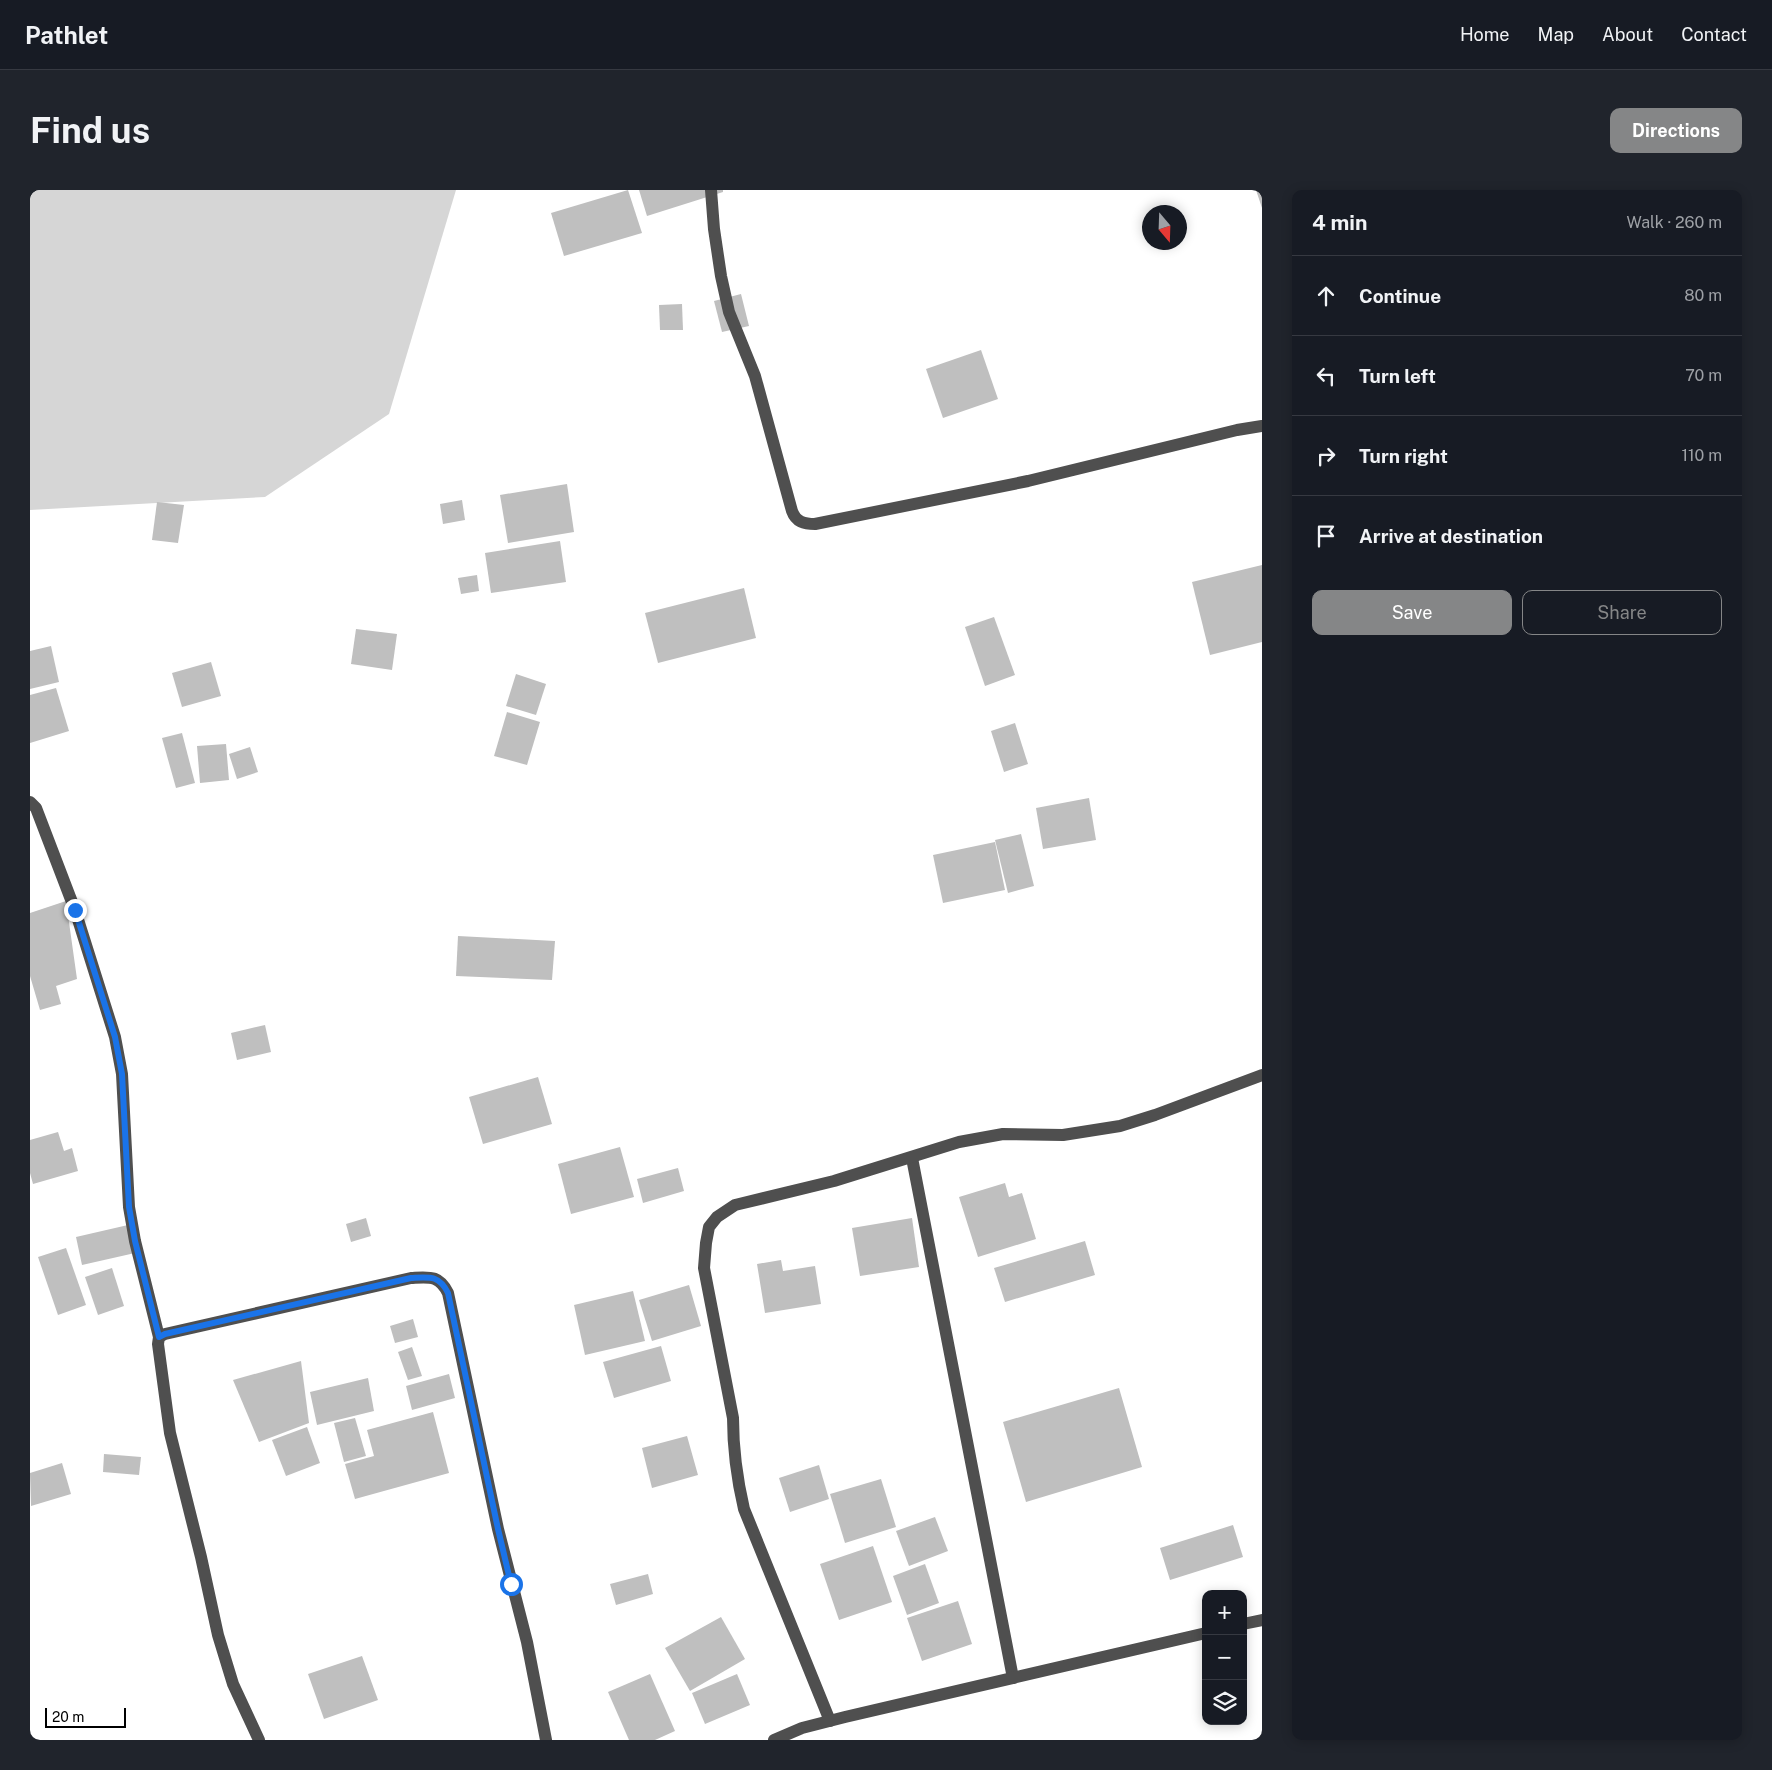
<!DOCTYPE html>
<html lang="en">
<head>
<meta charset="utf-8">
<style>
  body { margin:0; font-family:"Public Sans",sans-serif; background:#20242c; color:#f1f3f6 }
  .controls { position:absolute; right:15px; bottom:15px; display:grid; overflow:hidden; border-radius:10px; box-shadow:0 2px 12px #0003 }
  .controls button { width:45px; height:45px; display:grid; place-items:center; padding:0; border:0; border-bottom:1px solid #363941; background:#171b24; color:#f1f3f6; font:25px sans-serif }
  .compass { position:absolute; left:1112px; top:15px; width:45px; height:45px; border-radius:50%; background:#171b24; box-shadow:0 2px 12px #0003; rotate:161deg }
  .scale { position:absolute; left:15px; bottom:12px; width:81px; box-sizing:border-box; padding-left:5px; border:2px solid #000; border-top:0; font-size:14px; line-height:18px; white-space:nowrap; color:#000; -webkit-text-stroke:4px #fff; paint-order:stroke }
  .stop { position:absolute; width:15px; height:15px; margin:-11px; border:4px solid #1a73e8; border-radius:50%; background:#fff }
  .stop.end { background:#1a73e8; border-color:#fff; box-shadow:0 1px 5px #0008 }
  .list { margin:0; padding:0; list-style:none }
  h2 { display:flex; justify-content:space-between; align-items:center; height:65px; margin:0; padding:0 20px; font-size:21px }
  h2 small { font-size:16px; font-weight:400; color:#9ea1a6 }
  .list li { display:grid; grid-template-columns:32px 1fr auto; gap:15px; align-items:center; box-sizing:border-box; height:80px; padding:0 20px; border-top:1px solid #363941 }
  .list b { display:block; font-size:19px; white-space:nowrap }
  .list em { font-size:16px; font-style:normal; color:#9ea1a6 }
  .actions { display:flex; gap:10px; padding:15px 20px }
  .actions a { flex:1; padding:11px 0; border:1px solid #858687; border-radius:10px; text-align:center; font-size:18px; color:#858687 }
  .actions .main { background:#858687; color:#fff }
  .icon { flex:none; width:28px; height:28px; fill:none; stroke:currentColor; stroke-width:2; stroke-linecap:round; stroke-linejoin:round }
  .map { position:relative; flex:none; width:1232px; height:1550px; overflow:hidden; border-radius:10px }
  header { display:flex; align-items:center; gap:30px; box-sizing:border-box; height:70px; padding:0 25px; background:#171b24; border-bottom:1px solid #363941 }
  header strong { font-size:24px }
  nav { display:flex; gap:28px; margin-inline-start:auto; font-size:18px }
  .intro { display:flex; align-items:center; justify-content:space-between; box-sizing:border-box; height:120px; padding:0 30px }
  h1 { margin:0; font-size:35px }
  .button { padding:12px 22px; border-radius:10px; background:#858687; color:#fff; font-size:18px; font-weight:700 }
  main { display:flex; gap:30px; padding:0 30px }
  aside { flex:1; background:#171b24; border-radius:10px; box-shadow:0 2px 12px #0003 }
  .map>svg:first-child { display:block }
  .green { fill:#d6d6d6 }
  .building { fill:#bfbfbf }
  .lines { fill:none; stroke-linecap:round; stroke-linejoin:round }
  .minor { stroke:#4f4f4f; stroke-width:12 }
  .route { stroke:#1a73e8; stroke-width:6 }
</style>
</head>
<body>
<header>
<strong>Pathlet</strong>
<nav><a>Home</a><a>Map</a><a>About</a><a>Contact</a></nav>
</header>
<div class="intro"><h1>Find us</h1><a class="button">Directions</a></div>
<main>
<div class="map">
<svg width="1232" height="1550" viewBox="0 0 1232 1550">
  <rect width="100%" height="100%" fill="#fff"/>
  <!-- green -->
  <polygon class="green" points="0,0 426,0 359,224 235,307 0,320"/>
  <!-- building -->
  <g class="building">
    <polygon points="598,0 612,43 534,66 521,23"/>
    <polygon points="609,0 693,0 693,2 617,26"/>
    <polygon points="1226,0 1232,0 1232,18"/>
    <polygon points="711,104 719,136 692,142 684,111"/>
    <polygon points="652,114 653,140 630,140 629,115"/>
    <polygon points="951,160 968,209 913,228 896,179"/>
    <polygon points="537,294 544,342 478,353 470,305"/>
    <polygon points="432,310 435,330 413,334 410,314"/>
    <polygon points="127,312 154,315 148,353 122,350"/>
    <polygon points="530,351 536,392 461,403 455,363"/>
    <polygon points="1232,375 1232,452 1180,465 1162,392"/>
    <polygon points="447,385 449,401 431,404 428,388"/>
    <polygon points="714,398 726,448 628,473 615,423"/>
    <polygon points="964,427 985,485 955,496 935,437"/>
    <polygon points="326,439 367,444 362,480 321,474"/>
    <polygon points="21,456 29,492 0,499 0,461"/>
    <polygon points="181,472 191,506 152,517 142,483"/>
    <polygon points="486,484 516,494 506,525 476,516"/>
    <polygon points="26,498 39,541 0,553 0,505"/>
    <polygon points="477,522 510,532 497,575 464,566"/>
    <polygon points="985,533 998,574 974,582 961,541"/>
    <polygon points="152,543 165,593 146,598 132,548"/>
    <polygon points="196,554 199,590 170,593 167,556"/>
    <polygon points="220,557 228,582 207,589 199,564"/>
    <polygon points="1059,608 1066,650 1013,659 1006,618"/>
    <polygon points="991,644 1004,696 978,703 965,650"/>
    <polygon points="965,652 975,700 913,713 903,665"/>
    <polygon points="36,711 47,789 26,796 31,814 10,820 0,786 0,723"/>
    <polygon points="428,746 525,751 522,790 426,786"/>
    <polygon points="235,835 241,862 207,870 201,843"/>
    <polygon points="508,887 522,934 453,954 439,907"/>
    <polygon points="28,942 34,961 42,958 48,981 3,994 0,983 0,950"/>
    <polygon points="590,957 604,1007 541,1024 528,974"/>
    <polygon points="648,978 654,1001 613,1013 607,989"/>
    <polygon points="975,993 979,1007 992,1003 1006,1049 948,1067 929,1007"/>
    <polygon points="336,1028 341,1046 321,1052 316,1034"/>
    <polygon points="882,1028 889,1077 830,1086 822,1038"/>
    <polygon points="98,1035 105,1063 52,1075 46,1047"/>
    <polygon points="1055,1051 1065,1085 975,1112 964,1078"/>
    <polygon points="36,1058 56,1115 28,1125 8,1067"/>
    <polygon points="751,1070 753,1081 785,1076 791,1114 735,1123 727,1074"/>
    <polygon points="82,1078 94,1116 68,1125 55,1087"/>
    <polygon points="659,1095 671,1136 622,1151 609,1110"/>
    <polygon points="603,1101 615,1151 555,1165 544,1115"/>
    <polygon points="383,1129 388,1147 365,1153 360,1136"/>
    <polygon points="631,1156 641,1191 584,1208 573,1172"/>
    <polygon points="382,1157 392,1186 378,1190 368,1162"/>
    <polygon points="271,1171 279,1233 229,1252 203,1190"/>
    <polygon points="419,1184 425,1208 382,1220 376,1196"/>
    <polygon points="338,1188 344,1221 287,1235 280,1202"/>
    <polygon points="1089,1198 1112,1277 996,1312 973,1232"/>
    <polygon points="403,1222 419,1283 325,1309 315,1274 344,1266 337,1240"/>
    <polygon points="325,1228 336,1266 314,1272 304,1233"/>
    <polygon points="277,1237 290,1273 256,1286 242,1250"/>
    <polygon points="657,1246 668,1285 622,1298 612,1258"/>
    <polygon points="74,1264 111,1267 109,1285 73,1282"/>
    <polygon points="32,1273 41,1304 1,1316 0,1283"/>
    <polygon points="789,1275 799,1309 760,1322 749,1288"/>
    <polygon points="851,1289 866,1337 815,1353 800,1304"/>
    <polygon points="905,1327 918,1361 879,1376 866,1341"/>
    <polygon points="1203,1335 1213,1367 1140,1390 1130,1358"/>
    <polygon points="843,1356 862,1412 809,1430 790,1374"/>
    <polygon points="895,1374 909,1413 877,1425 863,1386"/>
    <polygon points="618,1384 623,1404 586,1415 580,1394"/>
    <polygon points="928,1411 942,1454 892,1471 877,1428"/>
    <polygon points="691,1427 715,1469 660,1501 635,1458"/>
    <polygon points="332,1466 348,1510 294,1529 278,1484"/>
    <polygon points="620,1484 645,1541 625,1550 599,1550 578,1502"/>
    <polygon points="707,1484 720,1515 675,1534 662,1503"/>
  </g>
  <g class="lines">
    <!-- minor -->
    <g class="minor">
      <path d="M681 0 684 39 691 86 699 122 725 186 762 321C766 332 774 334 785 334L998 291 1207 240 1232 236"/>
      <polyline points="0,612 6,618 45,720 85,847 92,884 99,1017 105,1051 129,1147 128,1154 140,1243 171,1367 188,1445 203,1494 229,1550"/>
      <polyline points="882,968 983,1488"/>
      <path d="M129 1147 135 1144 381 1088C400 1087 409 1085 418 1103L468 1339 497 1452 516 1550"/>
      <polyline points="1213,1434 1232,1430"/>
      <path d="M800 1531 714 1319C707 1289 703 1259 703 1228L674 1078 676 1053 679 1037 687 1027 705 1015 804 991 929 952 973 944 1033 945 1090 936 1125 925 1232 885"/>
      <polyline points="744,1550 772,1538 815,1527 1176,1443"/>
    </g>
  </g>
  <g class="lines">
    <!-- route -->
    <path class="route" d="M45 720 85 847 92 884 99 1017 105 1051 129 1147 135 1144 381 1088C400 1087 409 1085 418 1103L468 1339 481 1394"/>
  </g>
</svg>
<div class="controls">
<button>+</button>
<button>−</button>
<button><svg class="icon" aria-label="layers" viewBox="0 0 24 24"><path d="M12 4l9 5-9 5-9-5zM3 14l9 5 9-5"/></svg></button>
</div>
<svg class="compass" viewBox="-18 -18 36 36"><path d="M0-13l5 13h-10z" fill="#e53935"/><path d="M0 13l5-13h-10z" fill="#9ea1a6"/></svg>
<div class="scale">20 m</div>
<div class="stop" style="left:481px;top:1394px"></div>
<div class="stop end" style="left:45px;top:720px"></div>
</div>
<aside>
<h2>4 min<small>Walk · 260 m</small></h2>
<ul class="list">
<li><svg class="icon" aria-label="ahead" viewBox="0 0 24 24"><path d="M12 20V5M6 11l6-6 6 6"/></svg><div><b>Continue</b></div><em>80 m</em></li>
<li><svg class="icon" aria-label="left" viewBox="0 0 24 24"><path d="M17 20v-9H6M10 6l-5 5 5 5"/></svg><div><b>Turn left</b></div><em>70 m</em></li>
<li><svg class="icon" aria-label="right" viewBox="0 0 24 24"><path d="M7 20v-9h11M14 6l5 5-5 5"/></svg><div><b>Turn right</b></div><em>110 m</em></li>
<li><svg class="icon" aria-label="arrive" viewBox="0 0 24 24"><path d="M6 21V4h12l-3 4 3 4H6"/></svg><div><b>Arrive at destination</b></div></li>
</ul>
<div class="actions"><a class="main">Save</a><a>Share</a></div>
</aside>
</main>
</body>
</html>
